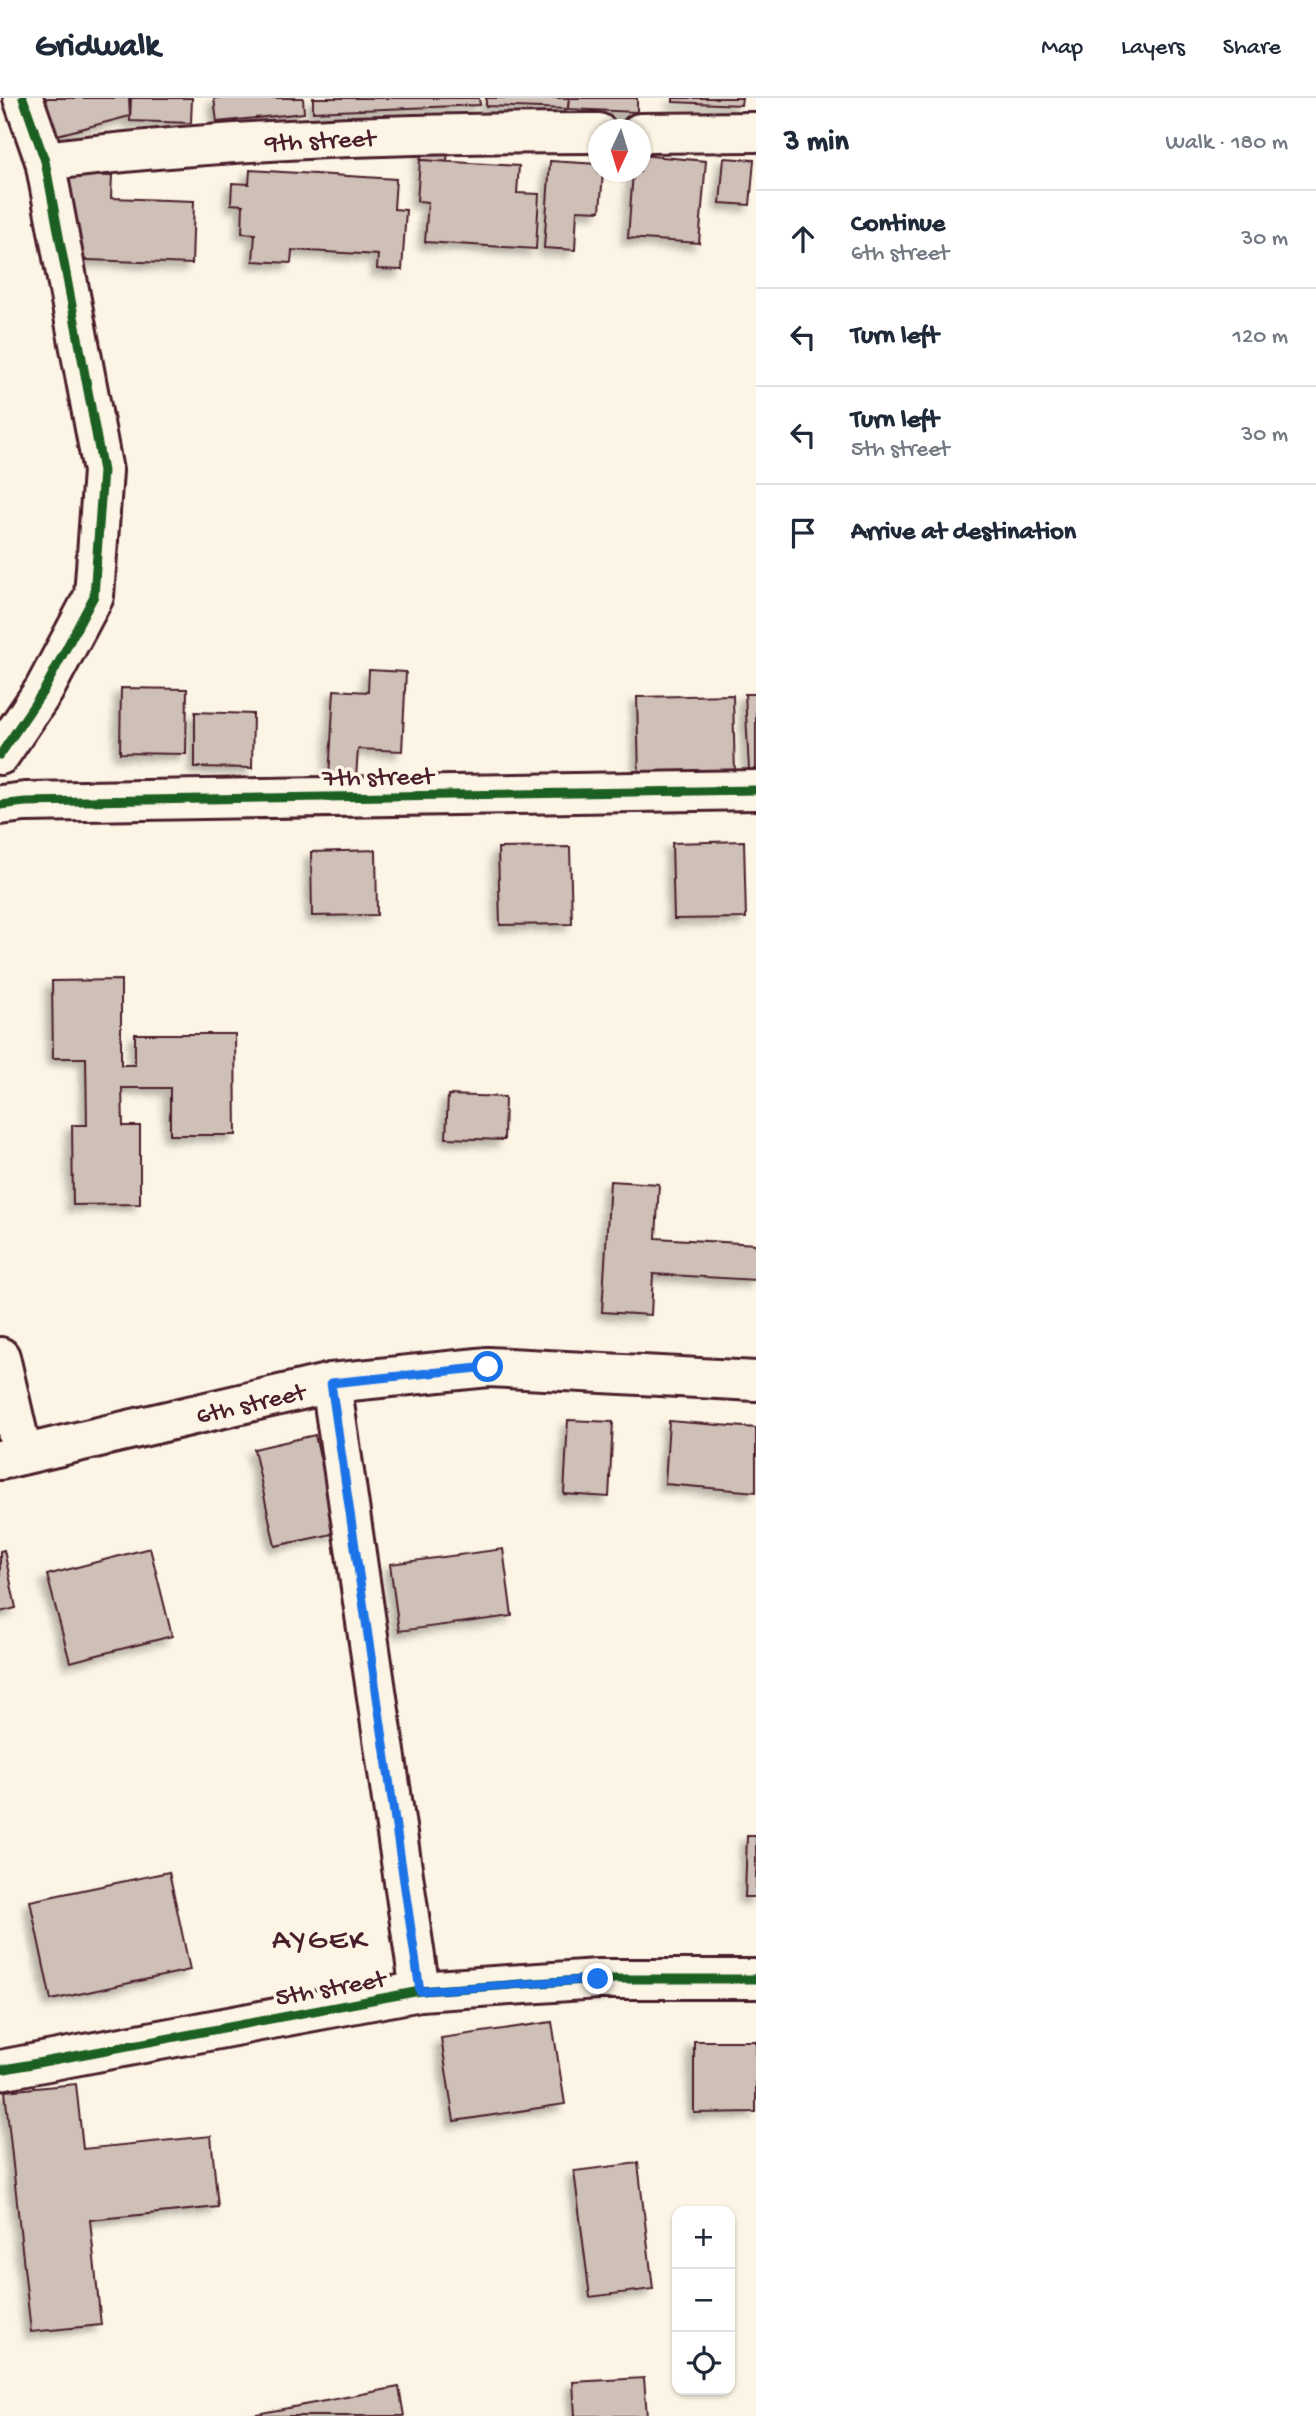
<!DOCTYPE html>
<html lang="en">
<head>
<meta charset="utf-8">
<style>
  body { margin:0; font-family:"Gochi Hand",sans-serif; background:#f2f2f3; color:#1f2937 }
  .controls { position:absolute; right:21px; bottom:21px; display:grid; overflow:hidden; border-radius:14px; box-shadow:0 2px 5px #0004 }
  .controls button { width:63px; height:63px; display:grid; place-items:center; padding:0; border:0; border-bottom:2px solid #e0e1e3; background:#fff; color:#1f2937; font:35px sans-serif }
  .compass { position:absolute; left:588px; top:21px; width:63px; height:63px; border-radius:50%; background:#fff; box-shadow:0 2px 5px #0004; rotate:184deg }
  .stop { position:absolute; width:21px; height:21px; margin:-16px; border:5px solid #1a73e8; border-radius:50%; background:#fff }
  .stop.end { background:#1a73e8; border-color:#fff; box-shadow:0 2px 7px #0008 }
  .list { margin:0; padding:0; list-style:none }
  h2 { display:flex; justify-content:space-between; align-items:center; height:91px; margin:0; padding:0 28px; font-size:30px }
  h2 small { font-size:23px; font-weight:400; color:#747a83 }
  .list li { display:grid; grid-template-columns:46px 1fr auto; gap:21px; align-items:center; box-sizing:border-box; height:98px; padding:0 28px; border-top:2px solid #e0e1e3 }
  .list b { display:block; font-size:26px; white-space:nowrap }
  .list p { margin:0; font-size:23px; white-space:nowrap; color:#747a83 }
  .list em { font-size:23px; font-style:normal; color:#747a83 }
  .icon { flex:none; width:38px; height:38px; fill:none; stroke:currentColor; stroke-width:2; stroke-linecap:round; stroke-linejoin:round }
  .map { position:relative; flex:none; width:756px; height:2318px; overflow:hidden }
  header { display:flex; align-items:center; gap:42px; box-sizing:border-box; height:98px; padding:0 35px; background:#fff; border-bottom:2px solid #e0e1e3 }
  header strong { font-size:33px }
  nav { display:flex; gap:38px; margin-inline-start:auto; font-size:24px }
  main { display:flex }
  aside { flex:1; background:#fff }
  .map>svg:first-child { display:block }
  .building { fill:#cfc0b7; stroke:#4a1f2b; stroke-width:2; filter:url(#shadow) }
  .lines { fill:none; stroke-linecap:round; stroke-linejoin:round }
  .minor-casing { stroke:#4a1f2b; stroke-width:44 }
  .major-casing { stroke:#4a1f2b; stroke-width:44 }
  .minor { stroke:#fcf5e5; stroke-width:38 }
  .major { stroke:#fcf5e5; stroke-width:38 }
  .cycleway-casing { stroke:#fcf5e5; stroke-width:13 }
  .cycleway { stroke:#1b5e20; stroke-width:9 }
  .route { stroke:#1a73e8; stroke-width:9 }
  .labels { text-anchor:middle; stroke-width:7; stroke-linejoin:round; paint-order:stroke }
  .street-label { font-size:26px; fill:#4a1f2b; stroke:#fcf5e5 }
  .quarter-label { font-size:30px; letter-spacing:2px; fill:#4a1f2b; stroke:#fcf5e5 }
</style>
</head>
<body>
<header>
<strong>Gridwalk</strong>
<nav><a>Map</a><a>Layers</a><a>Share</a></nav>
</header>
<main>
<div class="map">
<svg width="756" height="2318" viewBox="0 0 756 2318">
  <defs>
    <filter id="shadow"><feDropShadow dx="-6" dy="6" stdDeviation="3.5" flood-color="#0004"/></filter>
  </defs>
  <rect width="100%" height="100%" fill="#fcf5e5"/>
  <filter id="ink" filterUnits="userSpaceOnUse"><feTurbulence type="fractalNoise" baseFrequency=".0143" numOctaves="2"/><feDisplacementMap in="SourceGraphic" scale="14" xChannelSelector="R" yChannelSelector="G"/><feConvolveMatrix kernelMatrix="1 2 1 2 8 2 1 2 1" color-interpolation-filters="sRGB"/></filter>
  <g filter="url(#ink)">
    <!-- building -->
    <g class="building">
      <polygon points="31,0 129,0 130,18 42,41"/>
      <polygon points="131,0 192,0 191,25 130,23"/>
      <polygon points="214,0 303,0 304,15 217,24"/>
      <polygon points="313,0 479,0 480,7 313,14"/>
      <polygon points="486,0 569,0 568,11 486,8"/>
      <polygon points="569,0 637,0 637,14 568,11"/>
      <polygon points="673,0 742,0 741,7 673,4"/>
      <polygon points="422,47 448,49 447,64 421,62"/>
      <polygon points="640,57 706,63 699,145 628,140 633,74 640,74"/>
      <polygon points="724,60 754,62 750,107 720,105"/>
      <polygon points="420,62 519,68 517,95 539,96 536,151 425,144 428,104 417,103"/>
      <polygon points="550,63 598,66 598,74 603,74 600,113 577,112 575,152 544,150"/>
      <polygon points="250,72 396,81 394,111 406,112 402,172 377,171 378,157 292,152 291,165 253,163 255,136 242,135 243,107 231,106 232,85 249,86"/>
      <polygon points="67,77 112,78 111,100 194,103 192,166 64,161"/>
      <polygon points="369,572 406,574 402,653 358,651 356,681 329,680 334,592 368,594"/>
      <polygon points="121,590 187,591 186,656 120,655"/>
      <polygon points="745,596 756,596 756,672 749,672"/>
      <polygon points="733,597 735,677 639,679 637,599"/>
      <polygon points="195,614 253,616 252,670 195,669"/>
      <polygon points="744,743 746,820 674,821 672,745"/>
      <polygon points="570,749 572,826 500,827 498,750"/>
      <polygon points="376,752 377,817 312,818 311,754"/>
      <polygon points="121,882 121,967 135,967 135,936 235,936 236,1037 170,1037 170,990 122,990 123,1028 140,1028 140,1106 73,1107 72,1027 87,1027 86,960 53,960 52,883"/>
      <polygon points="448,997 505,999 504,1042 446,1040"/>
      <polygon points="610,1083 659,1086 656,1140 756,1146 756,1182 653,1176 651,1217 602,1214"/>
      <polygon points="568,1322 613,1324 609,1399 564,1396"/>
      <polygon points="669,1323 756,1330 756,1394 665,1386"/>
      <polygon points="315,1337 337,1435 275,1448 254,1351"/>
      <polygon points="150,1450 172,1538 70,1564 47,1477"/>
      <polygon points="503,1451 512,1518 399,1533 390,1466"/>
      <polygon points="4,1452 16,1510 0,1514 0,1453"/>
      <polygon points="747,1738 756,1738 756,1799 745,1799"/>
      <polygon points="169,1774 190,1872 51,1902 30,1803"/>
      <polygon points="552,1924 565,2006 454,2023 441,1940"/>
      <polygon points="694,1943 756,1943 756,2014 694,2015"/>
      <polygon points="76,1986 83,2051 211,2038 218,2109 90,2122 101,2227 31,2234 5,1993"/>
      <polygon points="638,2065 653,2191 590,2199 574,2073"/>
      <polygon points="644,2280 647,2318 575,2318 573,2284"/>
      <polygon points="399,2289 404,2318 246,2318"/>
    </g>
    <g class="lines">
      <defs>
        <g id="minor">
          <polyline points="640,35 756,34"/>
          <path id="s1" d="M45 63C228 40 414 35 598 35"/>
          <polyline points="0,657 44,592 94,498 103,373 45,63 23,0"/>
          <polyline points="0,707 25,704 756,692"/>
          <polyline points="0,1259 22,1355"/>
          <polyline points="331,1285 420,1893"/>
          <polyline points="0,1972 420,1893 598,1881 756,1881"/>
        </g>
        <g id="major">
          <path id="s2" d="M0 1362 331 1285 488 1269 756 1283"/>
        </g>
      </defs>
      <!-- minor casing -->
      <use href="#minor" class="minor-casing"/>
      <!-- major casing -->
      <use href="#major" class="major-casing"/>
      <!-- minor -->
      <use href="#minor" class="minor"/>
      <!-- major -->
      <use href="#major" class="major"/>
      <defs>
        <g id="cycleway">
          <polyline points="0,657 44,592 94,498 103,373 45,63 23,0"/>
          <polyline points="0,707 25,704 756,692"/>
          <polyline points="0,1972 420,1893 598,1881 756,1881"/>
        </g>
      </defs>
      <!-- cycleway casing -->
      <use href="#cycleway" class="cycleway-casing"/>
      <!-- cycleway -->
      <use href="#cycleway" class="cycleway"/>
    </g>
  </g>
  <g class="lines" filter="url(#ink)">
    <!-- route -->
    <polyline class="route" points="488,1269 331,1285 420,1893 598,1881"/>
  </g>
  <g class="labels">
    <!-- street labels -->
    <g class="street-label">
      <text dy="9" stroke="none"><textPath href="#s1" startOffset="276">9th street</textPath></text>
      <text transform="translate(378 677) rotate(-1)" y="9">7th street</text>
      <text dy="9" stroke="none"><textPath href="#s2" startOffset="257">6th street</textPath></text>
      <text transform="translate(330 1888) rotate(-10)" y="9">5th street</text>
    </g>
    <!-- quarter labels -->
    <g class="quarter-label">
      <text x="320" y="1850">AYGEK</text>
    </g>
  </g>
</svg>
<div class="controls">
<button>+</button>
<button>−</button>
<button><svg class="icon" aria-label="locate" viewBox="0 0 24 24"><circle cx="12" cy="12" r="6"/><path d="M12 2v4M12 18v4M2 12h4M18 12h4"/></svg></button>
</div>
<svg class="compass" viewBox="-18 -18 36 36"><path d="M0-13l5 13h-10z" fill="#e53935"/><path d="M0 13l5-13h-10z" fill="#747a83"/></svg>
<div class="stop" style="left:488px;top:1269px"></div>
<div class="stop end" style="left:598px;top:1881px"></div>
</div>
<aside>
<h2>3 min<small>Walk · 180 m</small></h2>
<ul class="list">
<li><svg class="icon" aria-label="ahead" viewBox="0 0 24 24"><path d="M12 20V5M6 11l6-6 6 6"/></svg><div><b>Continue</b><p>6th street</p></div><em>30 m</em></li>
<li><svg class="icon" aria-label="left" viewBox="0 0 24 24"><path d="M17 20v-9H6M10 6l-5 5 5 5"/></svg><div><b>Turn left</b></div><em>120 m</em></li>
<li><svg class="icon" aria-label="left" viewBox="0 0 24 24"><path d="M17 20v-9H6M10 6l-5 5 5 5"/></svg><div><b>Turn left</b><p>5th street</p></div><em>30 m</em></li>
<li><svg class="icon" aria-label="arrive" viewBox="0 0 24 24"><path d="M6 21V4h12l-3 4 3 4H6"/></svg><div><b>Arrive at destination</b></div></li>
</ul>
</aside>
</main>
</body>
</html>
